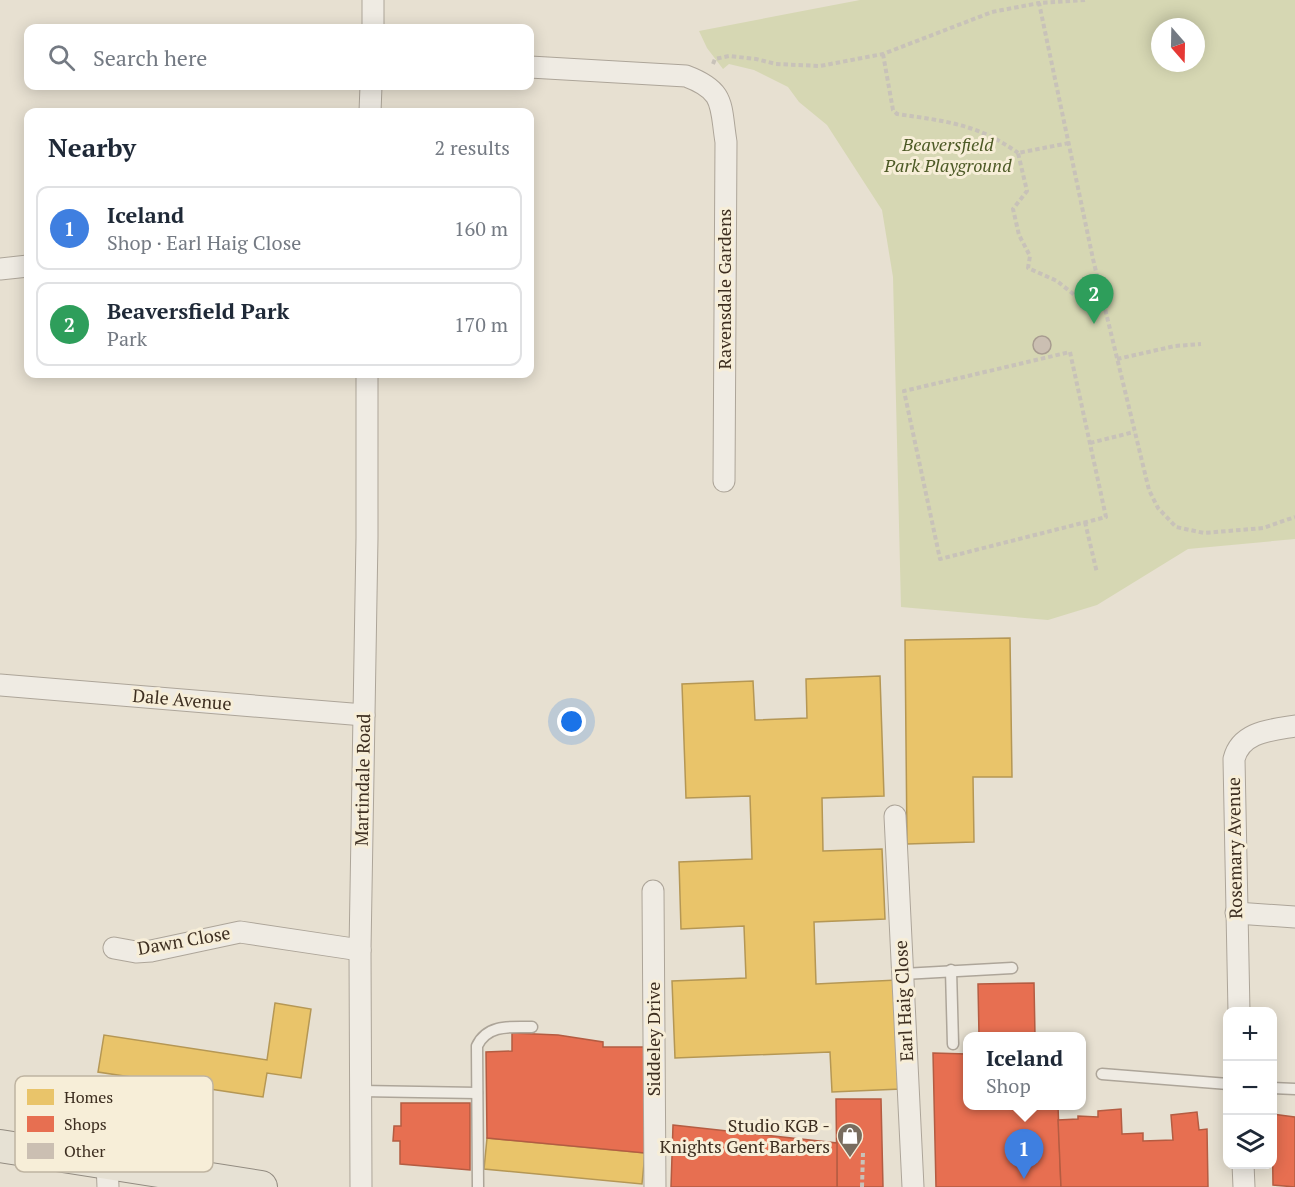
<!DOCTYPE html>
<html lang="en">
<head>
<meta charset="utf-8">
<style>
  body { margin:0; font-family:"PT Serif",serif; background:#f2f2f3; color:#1f2937 }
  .controls { position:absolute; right:18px; bottom:18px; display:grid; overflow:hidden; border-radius:12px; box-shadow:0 3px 15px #0003 }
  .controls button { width:54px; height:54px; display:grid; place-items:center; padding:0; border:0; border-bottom:2px solid #e0e1e3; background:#fff; color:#1f2937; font:30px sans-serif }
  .compass { position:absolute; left:1151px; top:18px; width:54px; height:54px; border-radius:50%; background:#fff; box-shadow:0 3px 15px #0003; rotate:160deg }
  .you { position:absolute; left:572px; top:722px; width:21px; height:21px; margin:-15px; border:4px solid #fff; border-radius:50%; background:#1a73e8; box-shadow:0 0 0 9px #1a73e833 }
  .badge { display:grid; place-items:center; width:39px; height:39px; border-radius:50%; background:#786c5e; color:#fff; font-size:20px; font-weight:700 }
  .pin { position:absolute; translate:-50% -50px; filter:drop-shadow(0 2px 3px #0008) }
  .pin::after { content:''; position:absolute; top:32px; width:21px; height:18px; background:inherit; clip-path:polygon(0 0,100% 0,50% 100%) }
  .popup { position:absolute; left:963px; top:1032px; width:123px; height:78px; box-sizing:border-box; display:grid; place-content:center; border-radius:12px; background:#fff; filter:drop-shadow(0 2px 4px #0005); font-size:20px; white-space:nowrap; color:#747a83 }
  .popup b { font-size:22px; color:#1f2937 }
  .popup::after { content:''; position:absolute; left:50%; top:100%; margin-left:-12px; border:12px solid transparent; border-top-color:#fff }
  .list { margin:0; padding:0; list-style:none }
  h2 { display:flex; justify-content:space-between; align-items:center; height:78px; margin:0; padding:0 24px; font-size:26px }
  h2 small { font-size:20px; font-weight:400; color:#747a83 }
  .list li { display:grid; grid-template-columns:39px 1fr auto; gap:18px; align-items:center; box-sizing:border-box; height:84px; margin:0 12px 12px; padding:0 12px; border:2px solid #e0e1e3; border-radius:12px }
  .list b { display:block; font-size:22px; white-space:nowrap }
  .list p { margin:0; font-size:20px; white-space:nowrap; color:#747a83 }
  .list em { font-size:20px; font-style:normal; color:#747a83 }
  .icon { flex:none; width:33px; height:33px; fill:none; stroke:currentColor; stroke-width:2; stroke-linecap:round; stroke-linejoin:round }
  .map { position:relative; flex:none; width:1295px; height:1187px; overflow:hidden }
  .search { position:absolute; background:#fff; box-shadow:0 3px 15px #0003; left:24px; top:24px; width:510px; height:66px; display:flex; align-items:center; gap:15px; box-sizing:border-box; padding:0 21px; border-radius:12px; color:#747a83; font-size:22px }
  .panel { position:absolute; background:#fff; box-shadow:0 3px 15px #0003; left:24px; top:108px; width:510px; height:270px; border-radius:12px }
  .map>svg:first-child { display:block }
  .green { fill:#d6d7b3; fill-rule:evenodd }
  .homes { fill:#e9c46a; stroke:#b59754; stroke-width:1.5 }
  .shops { fill:#e76f51; stroke:#b45c42; stroke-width:1.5 }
  .building { fill:#cbbfb2; stroke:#a89c90; stroke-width:1.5 }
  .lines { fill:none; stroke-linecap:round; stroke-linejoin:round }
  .lane-casing { stroke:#ada599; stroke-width:13 }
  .street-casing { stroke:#ada599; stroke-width:23 }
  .primary-casing { stroke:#928b80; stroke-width:34 }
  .path { stroke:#c8c2b9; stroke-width:4; stroke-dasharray:4.5 3; stroke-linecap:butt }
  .lane { stroke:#efebe3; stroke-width:10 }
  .street { stroke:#efebe3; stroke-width:21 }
  .primary { stroke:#e6e1d4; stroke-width:32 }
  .labels { text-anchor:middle; stroke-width:6; stroke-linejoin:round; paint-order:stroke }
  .park-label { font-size:18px; font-style:italic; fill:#4d5a26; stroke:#f7eed8 }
  .street-label { font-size:18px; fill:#3d2e20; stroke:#f7eed8 }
  .poi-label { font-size:18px; fill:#3d2e20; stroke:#f7eed8; text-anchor:end }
  .key { fill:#f7eed8; stroke:#bfb4a1; stroke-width:1.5 }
  .key-label { font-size:16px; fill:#3d2e20 }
</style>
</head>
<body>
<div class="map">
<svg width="1295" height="1187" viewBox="0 0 1295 1187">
  <rect width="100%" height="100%" fill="#e7e0d1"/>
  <!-- green -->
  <path class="green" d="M860 0H1295V539L1188 549 1097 605 1048 620 901 607 893 277 882 210 827 125 799 102 788 87 754 70 729 64 723 69 707 48 699 31ZM1160 27H1196V63H1160Z"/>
  <!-- homes -->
  <g class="homes">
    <polygon points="1010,638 1012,777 973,777 974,842 907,844 905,640"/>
    <polygon points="880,676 884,796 822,798 823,851 882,849 885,919 814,922 816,984 897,980 901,1089 832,1092 830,1052 675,1058 672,981 746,978 744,926 681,929 679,862 752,859 750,796 686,798 682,684 753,681 755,720 807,718 806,679"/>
    <polygon points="275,1003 311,1009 301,1078 267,1073 263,1097 98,1072 104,1035 267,1060"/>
    <polygon points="487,1138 645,1153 642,1184 484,1169"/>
  </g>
  <!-- shops -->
  <g class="shops">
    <polygon points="1034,983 1035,1036 979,1036 978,984"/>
    <polygon points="512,1033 558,1035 603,1042 603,1047 646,1047 645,1153 487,1138 486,1052 512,1051"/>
    <polygon points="933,1053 967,1054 967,1106 1058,1106 1061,1187 936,1187"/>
    <polygon points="836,1099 881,1099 883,1187 837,1187"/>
    <polygon points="401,1103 470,1103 470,1170 400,1164 400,1141 393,1141 394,1126 401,1126"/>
    <polygon points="1121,1109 1122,1134 1143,1133 1143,1141 1173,1140 1171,1115 1197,1112 1199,1130 1207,1129 1208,1187 1061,1187 1058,1120 1078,1119 1078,1116 1098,1117 1098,1111"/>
    <polygon points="1272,1114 1295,1117 1295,1187 1273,1185"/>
    <polygon points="673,1125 837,1143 837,1187 671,1187"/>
  </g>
  <!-- building -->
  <circle class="building" cx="1042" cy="345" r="9"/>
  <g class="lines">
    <defs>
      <g id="lane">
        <polyline points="951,970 953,1044"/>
        <polyline points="903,974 1012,968"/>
        <polyline points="1102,1074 1228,1084"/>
        <polyline points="1272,1088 1295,1089"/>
        <polyline points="361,1091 477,1093"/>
        <path d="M478 1187 477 1046C487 1024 511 1027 532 1027"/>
      </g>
      <g id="street">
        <polyline points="373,28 373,0"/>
        <path d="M530 67 686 76C726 91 720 105 726 142L724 481"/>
        <polyline points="370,112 371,86"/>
        <polyline points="0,269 28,266"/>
        <polyline points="0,685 364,715"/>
        <polyline points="895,816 913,1187"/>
        <polyline points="653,891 655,1187"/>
        <polyline points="1236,913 1295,917"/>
        <polyline points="114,948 136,952 151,951 240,932 360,950"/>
        <path d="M1239 1012 1234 759C1241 731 1272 730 1295 726"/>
        <polyline points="107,1163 108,1187"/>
        <polyline points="1243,1164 1244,1187"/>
        <polyline points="361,1187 360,950 367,538 367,374"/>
      </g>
      <polyline id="primary" points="0,1146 261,1187"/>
    </defs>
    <!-- lane casing -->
    <use href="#lane" class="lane-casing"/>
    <!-- street casing -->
    <use href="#street" class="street-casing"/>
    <!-- primary casing -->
    <use href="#primary" class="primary-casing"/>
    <!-- path -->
    <g class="path">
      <polyline points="1085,0 1039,3 1093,259 1149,490 1158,508 1176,527 1204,533 1263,528 1295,517"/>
      <path d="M883 54 893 110 897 114C945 121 978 124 1018 153"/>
      <polyline points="713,64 715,59 729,56 756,59 776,64 820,66 883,54 992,12 1039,3"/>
      <polyline points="1069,143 1018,153 1027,191 1013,209 1019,235 1030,256 1028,268 1057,281 1077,297 1101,293"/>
      <polygon points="1070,352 1106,517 940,559 904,391"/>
      <polyline points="1117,359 1175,346 1201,344"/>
      <polyline points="1090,443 1134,432"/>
      <polyline points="1085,522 1097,573"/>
      <polyline points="862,1187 863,1153"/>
    </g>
    <!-- lane -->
    <use href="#lane" class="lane"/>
    <!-- street -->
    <use href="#street" class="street"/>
    <!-- primary -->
    <use href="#primary" class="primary"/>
  </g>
  <!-- icons -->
  <defs>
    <symbol id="shop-pin" viewBox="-11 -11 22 30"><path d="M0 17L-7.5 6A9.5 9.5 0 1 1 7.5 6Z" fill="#786c5e" stroke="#f7eed8"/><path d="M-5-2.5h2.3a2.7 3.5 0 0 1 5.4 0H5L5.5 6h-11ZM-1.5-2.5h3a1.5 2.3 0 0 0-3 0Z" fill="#fff"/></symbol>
  </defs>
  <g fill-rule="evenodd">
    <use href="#shop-pin" x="835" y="1121" width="30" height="40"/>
  </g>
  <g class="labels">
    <!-- park labels -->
    <g class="park-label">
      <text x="948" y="151">Beaversfield<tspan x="948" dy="21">Park Playground</tspan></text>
    </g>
    <!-- street labels -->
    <g class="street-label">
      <text transform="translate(725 289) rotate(-90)" y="6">Ravensdale Gardens</text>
      <text transform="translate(182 700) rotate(5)" y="6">Dale Avenue</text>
      <text transform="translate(363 780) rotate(-89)" y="6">Martindale Road</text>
      <text transform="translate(1235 848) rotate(-91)" y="6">Rosemary Avenue</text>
      <text transform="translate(184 941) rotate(-10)" y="6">Dawn Close</text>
      <text transform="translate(904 1001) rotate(-93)" y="6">Earl Haig Close</text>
      <text transform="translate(654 1039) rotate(-90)" y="6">Siddeley Drive</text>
    </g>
    <!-- poi labels -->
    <g class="poi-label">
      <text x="830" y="1132">Studio KGB -<tspan x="830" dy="21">Knights Gent Barbers</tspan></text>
    </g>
  </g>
  <!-- legend -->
  <rect x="15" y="1076" width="198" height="96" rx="9" class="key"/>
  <rect x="27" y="1089" width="27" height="16" fill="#e9c46a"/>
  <rect x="27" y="1116" width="27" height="16" fill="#e76f51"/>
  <rect x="27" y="1143" width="27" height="16" fill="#cbbfb2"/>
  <g class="key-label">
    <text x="64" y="1103">Homes</text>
    <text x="64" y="1130">Shops</text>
    <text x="64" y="1157">Other</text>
  </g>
</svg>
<div class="controls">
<button>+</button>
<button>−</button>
<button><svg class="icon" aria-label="layers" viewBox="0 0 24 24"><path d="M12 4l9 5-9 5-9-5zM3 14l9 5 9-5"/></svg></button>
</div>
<svg class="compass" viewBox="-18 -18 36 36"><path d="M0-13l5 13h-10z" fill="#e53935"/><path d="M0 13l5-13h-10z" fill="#747a83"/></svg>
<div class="you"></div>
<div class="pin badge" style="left:1024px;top:1179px;background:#3f7fe0">1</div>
<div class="popup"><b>Iceland</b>Shop</div>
<div class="pin badge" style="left:1094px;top:324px;background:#2e9e5b">2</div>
<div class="search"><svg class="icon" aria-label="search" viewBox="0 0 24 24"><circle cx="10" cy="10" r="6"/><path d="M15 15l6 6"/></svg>Search here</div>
<section class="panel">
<h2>Nearby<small>2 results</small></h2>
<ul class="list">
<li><span class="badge" style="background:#3f7fe0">1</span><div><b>Iceland</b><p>Shop · Earl Haig Close</p></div><em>160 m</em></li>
<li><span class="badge" style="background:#2e9e5b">2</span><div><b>Beaversfield Park</b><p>Park</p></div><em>170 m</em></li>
</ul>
</section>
</div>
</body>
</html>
